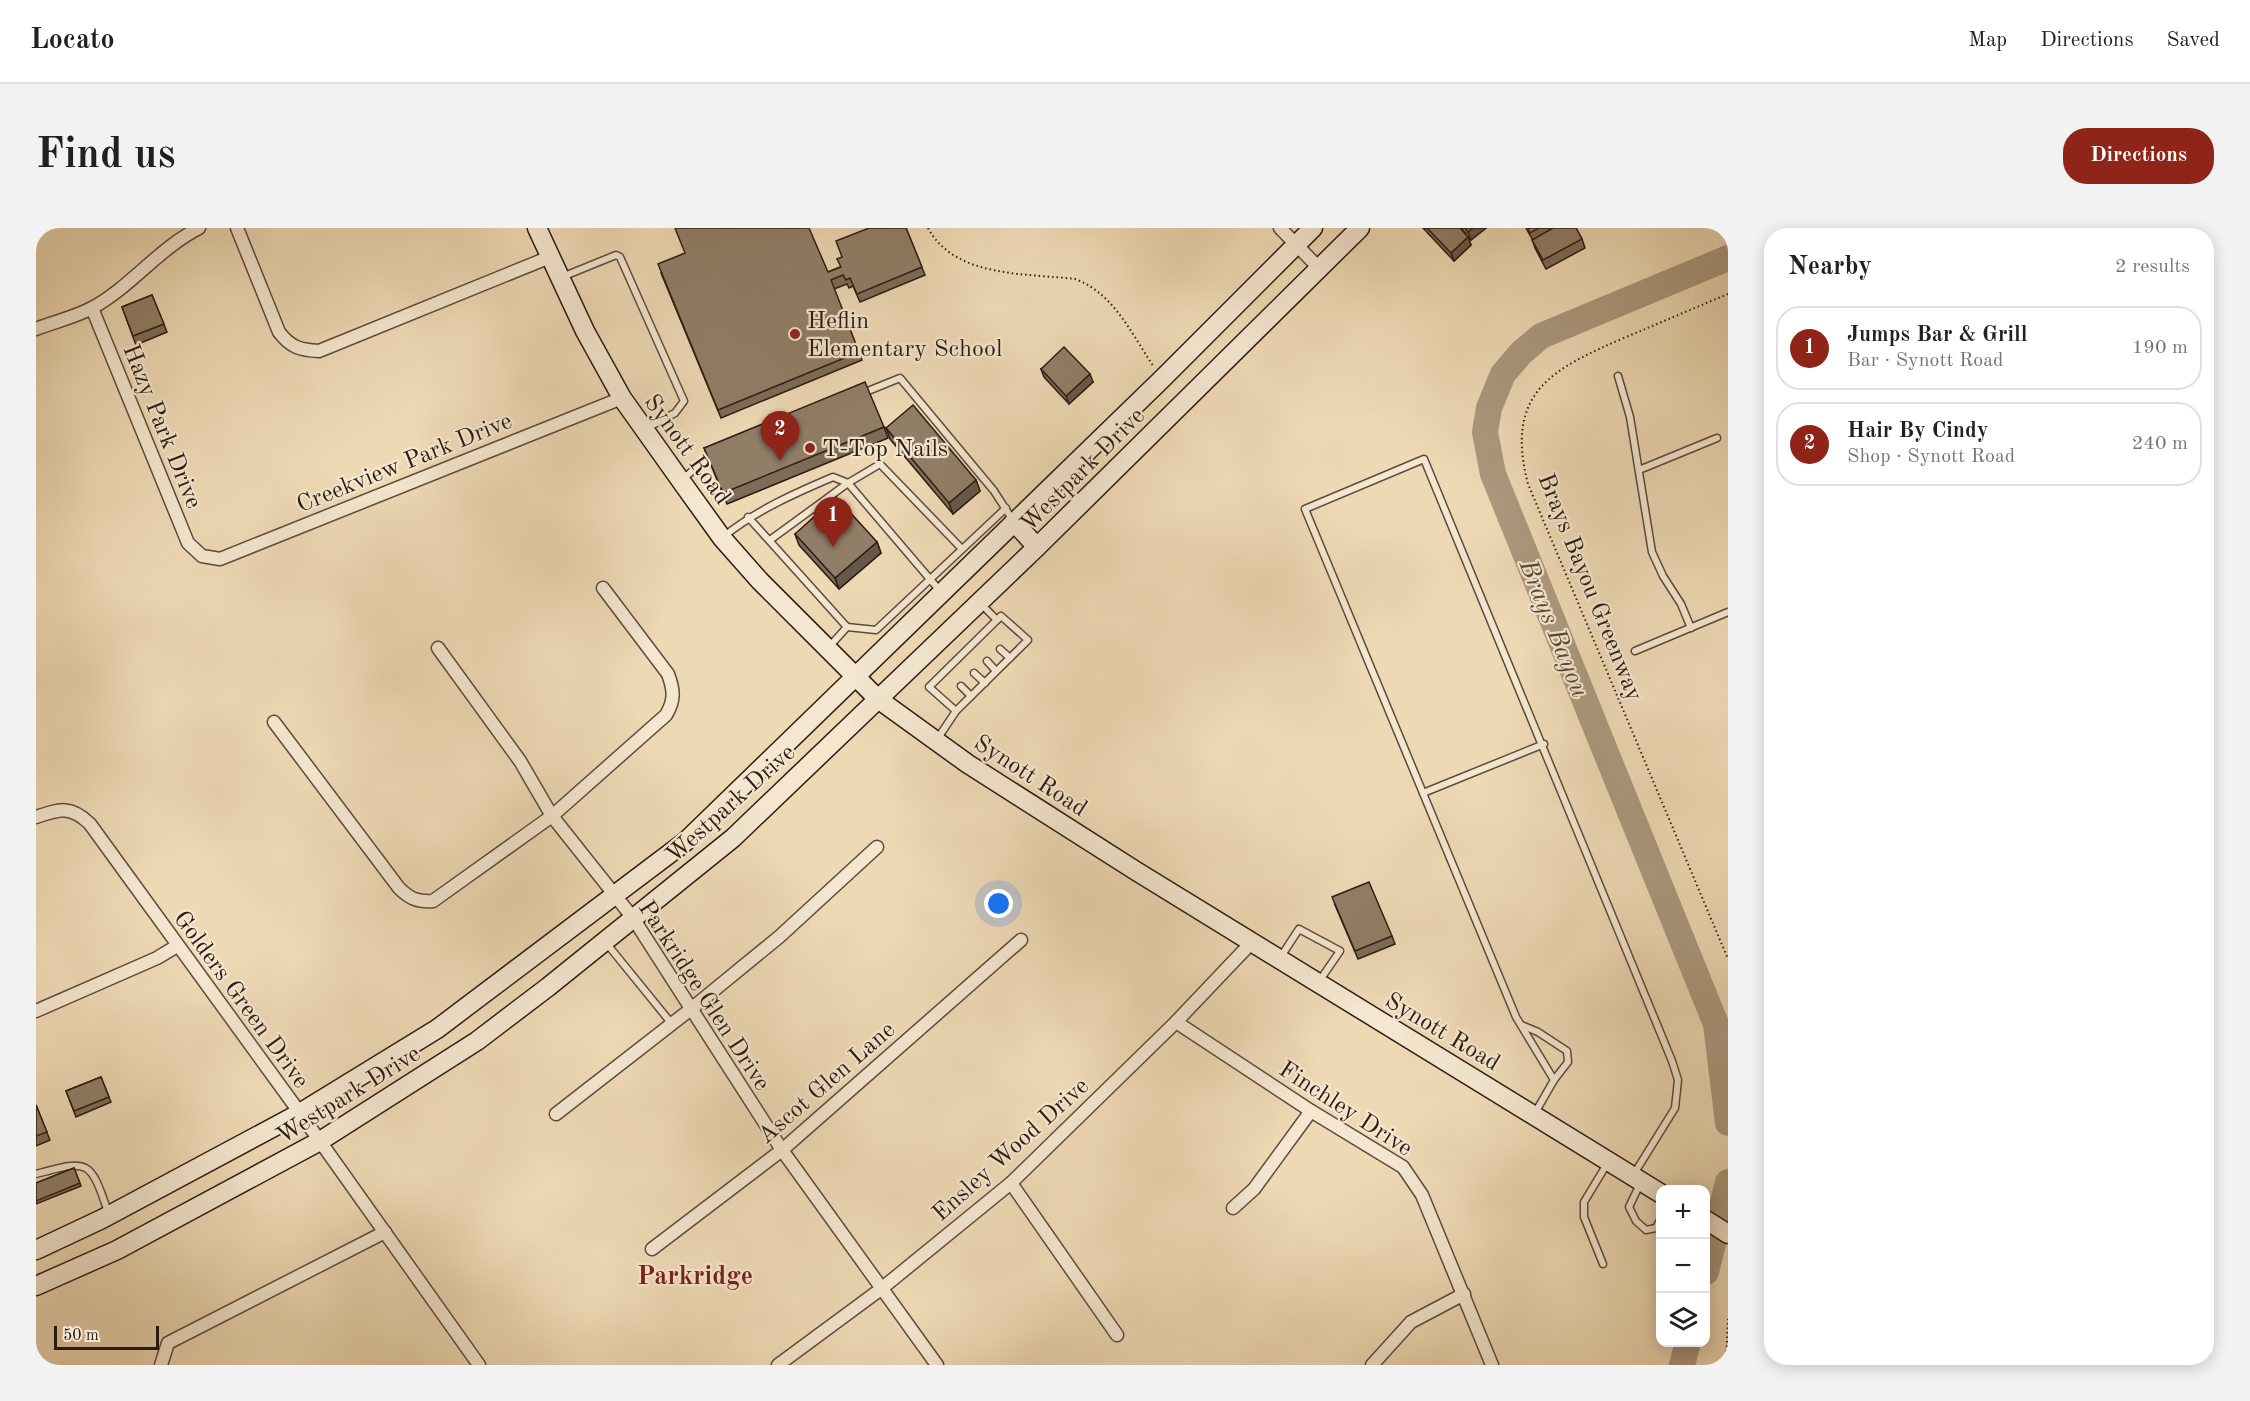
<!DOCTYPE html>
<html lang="en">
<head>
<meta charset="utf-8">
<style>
  body { margin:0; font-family:"Old Standard TT",serif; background:#f2f2f2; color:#202124 }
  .controls { position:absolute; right:18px; bottom:18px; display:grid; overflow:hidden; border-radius:12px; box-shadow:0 3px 15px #0003 }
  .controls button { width:54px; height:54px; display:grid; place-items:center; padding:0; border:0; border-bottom:2px solid #e0e0e0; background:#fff; color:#202124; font:30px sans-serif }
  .scale { position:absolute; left:18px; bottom:15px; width:105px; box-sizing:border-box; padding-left:6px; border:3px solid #2d1c13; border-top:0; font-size:16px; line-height:21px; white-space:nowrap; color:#2d1c13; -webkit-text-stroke:4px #f4e6cf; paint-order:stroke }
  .you { position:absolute; left:963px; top:676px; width:21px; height:21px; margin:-15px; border:4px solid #fff; border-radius:50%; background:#1a73e8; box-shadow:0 0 0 9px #1a73e833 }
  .badge { display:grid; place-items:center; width:39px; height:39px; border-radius:50%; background:#8f2418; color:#fff; font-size:20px; font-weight:700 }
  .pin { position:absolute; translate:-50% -50px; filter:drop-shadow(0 2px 3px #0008) }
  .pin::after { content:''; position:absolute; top:32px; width:21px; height:18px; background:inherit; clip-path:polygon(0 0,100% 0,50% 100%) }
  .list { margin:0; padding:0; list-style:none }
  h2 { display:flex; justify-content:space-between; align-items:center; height:78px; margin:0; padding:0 24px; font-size:26px }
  h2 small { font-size:20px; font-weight:400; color:#757577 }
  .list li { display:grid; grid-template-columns:39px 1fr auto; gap:18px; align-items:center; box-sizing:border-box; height:84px; margin:0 12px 12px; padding:0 12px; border:2px solid #e0e0e0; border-radius:24px }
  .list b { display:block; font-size:22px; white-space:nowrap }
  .list p { margin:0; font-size:20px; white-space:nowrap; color:#757577 }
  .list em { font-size:20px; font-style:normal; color:#757577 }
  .icon { flex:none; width:33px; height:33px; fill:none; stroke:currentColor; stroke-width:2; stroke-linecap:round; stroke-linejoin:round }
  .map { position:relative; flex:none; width:1692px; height:1137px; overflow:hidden; border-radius:24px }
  header { display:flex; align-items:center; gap:36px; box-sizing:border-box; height:84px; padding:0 30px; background:#fff; border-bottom:2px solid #e0e0e0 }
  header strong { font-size:28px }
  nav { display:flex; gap:33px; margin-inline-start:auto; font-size:21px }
  .intro { display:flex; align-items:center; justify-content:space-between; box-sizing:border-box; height:144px; padding:0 36px }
  h1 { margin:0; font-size:42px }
  .button { padding:15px 27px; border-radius:24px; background:#8f2418; color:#fff; font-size:21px; font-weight:700 }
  main { display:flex; gap:36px; padding:0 36px }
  aside { flex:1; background:#fff; border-radius:24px; box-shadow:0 3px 15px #0003 }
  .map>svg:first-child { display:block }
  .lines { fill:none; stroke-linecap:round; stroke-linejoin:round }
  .river { stroke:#ac997e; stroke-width:26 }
  .lane-casing { stroke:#5d4b3c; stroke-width:9 }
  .street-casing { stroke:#5d4b3c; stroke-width:15 }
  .secondary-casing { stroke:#2d1c13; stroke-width:21 }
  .path { stroke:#2d1c13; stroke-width:2; stroke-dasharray:1.5 3; stroke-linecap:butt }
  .lane { stroke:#f4e6cf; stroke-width:6 }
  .street { stroke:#f4e6cf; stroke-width:12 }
  .secondary { stroke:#f4e6cf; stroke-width:18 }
  .wall { fill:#7d6c59; stroke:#2d1c13; stroke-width:1.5 }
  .shaded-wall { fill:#665848; stroke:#2d1c13; stroke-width:1.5 }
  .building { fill:#917e67; stroke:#2d1c13; stroke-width:1.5 }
  .poi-dot { fill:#8f2418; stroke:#f4e6cf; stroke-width:2 }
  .labels { text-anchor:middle; stroke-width:4.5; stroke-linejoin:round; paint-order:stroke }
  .poi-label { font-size:24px; fill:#2d1c13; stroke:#f4e6cf; text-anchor:start }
  .street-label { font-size:24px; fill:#2d1c13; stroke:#f4e6cf }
  .water-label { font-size:26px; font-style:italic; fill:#594838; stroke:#f4e6cf }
  .neighbourhood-label { font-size:26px; font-weight:bold; fill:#7a1f14; stroke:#f4e6cf }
</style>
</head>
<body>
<header>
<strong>Locato</strong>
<nav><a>Map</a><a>Directions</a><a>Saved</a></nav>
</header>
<div class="intro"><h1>Find us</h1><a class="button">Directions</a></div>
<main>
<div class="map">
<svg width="1692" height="1137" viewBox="0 0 1692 1137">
  <rect width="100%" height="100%" fill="#eed9b5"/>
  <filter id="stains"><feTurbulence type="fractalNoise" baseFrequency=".00333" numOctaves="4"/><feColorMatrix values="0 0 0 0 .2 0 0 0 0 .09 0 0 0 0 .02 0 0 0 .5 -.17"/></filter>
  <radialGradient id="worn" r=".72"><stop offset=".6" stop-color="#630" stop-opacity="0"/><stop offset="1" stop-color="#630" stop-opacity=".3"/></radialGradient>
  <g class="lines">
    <!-- river -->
    <g class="river">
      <polyline points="1692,30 1505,108 1485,125 1467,146 1453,180 1449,204 1457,246 1680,796 1692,895"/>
      <polyline points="1670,1044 1692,954"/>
      <polyline points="1646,1137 1652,1114"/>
    </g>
    <defs>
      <g id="lane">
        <polyline points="526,49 580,27 584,29 648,173 639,185 609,201"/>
        <polyline points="1582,148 1594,189 1616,324 1627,348 1645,376 1655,400"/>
        <polyline points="827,165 864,150 958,263 976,291"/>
        <polyline points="1603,242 1681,210"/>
        <polyline points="647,251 678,224"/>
        <polyline points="712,289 811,399 793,419"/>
        <path d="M687 309C721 282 757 266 797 249L812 255 905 364"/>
        <polyline points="734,312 812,255 844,236 926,321"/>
        <polyline points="944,375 961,392"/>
        <polyline points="811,399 840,402 970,280"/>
        <polyline points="964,421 974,430"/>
        <polyline points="1599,423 1692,384"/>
        <polyline points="951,433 960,443"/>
        <polyline points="938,445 949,455"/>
        <polyline points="925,458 935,468"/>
        <polyline points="902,510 920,483 992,412 965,388 893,459 920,483"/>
        <polyline points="1387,565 1508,516"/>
        <polyline points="571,716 636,796"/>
        <polyline points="1244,730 1263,701 1304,723 1284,752"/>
        <polyline points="1485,797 1502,804 1531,823 1532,834 1518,852"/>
        <polyline points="1499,885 1518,852 1480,789 1269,281 1388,231 1636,833 1642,852 1639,880 1598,946"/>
        <path d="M0 946C52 932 54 930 72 984"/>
        <polyline points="1605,954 1593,979 1600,993 1610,1002 1620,1000 1624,992"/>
        <polyline points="1567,1036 1548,989 1548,974 1571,936"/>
      </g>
      <g id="street">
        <path d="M201 0 243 104C255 120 265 122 283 123L514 29"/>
        <polyline points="1244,0 1283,40"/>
        <polyline points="56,80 152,315 166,328 184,331 586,170"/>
        <path d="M0 101C18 94 39 89 56 80 96 58 122 21 163 0"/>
        <polyline points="402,420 484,533 516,588 597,690 746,922 901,1137"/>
        <path d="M238 494 363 660C374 671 382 674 397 673L516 588 630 487C639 472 638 462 632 446L567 360"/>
        <path d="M0 589C24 581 35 577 54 596L264 885 443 1137"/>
        <polyline points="0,783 121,730 141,718"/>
        <polyline points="1140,794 1275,883 1367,939 1386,967 1456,1137"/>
        <polyline points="520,886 655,781 743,709 841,619"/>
        <polyline points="975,955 1081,1107"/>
        <polyline points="1197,980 1218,961 1275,883"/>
        <polyline points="616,1021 746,922 985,712"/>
        <polyline points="125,1137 132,1115 349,1004"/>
        <polyline points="742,1137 845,1061 975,955 1140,794 1216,714"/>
        <polyline points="1336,1137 1375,1094 1428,1066"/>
      </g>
      <g id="secondary">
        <polyline points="501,0 549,103 586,170 645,253 686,310 724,353 842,471 932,536 1100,643 1624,965"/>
        <polyline points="978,294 1001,319"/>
        <polyline points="1670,992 1692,1006"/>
        <polyline points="0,1022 66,991 264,885 401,801 649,614 1126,151 1277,0"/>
        <polyline points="0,1058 81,1022 284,913 441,813 512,759 697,610 1001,319 1324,0"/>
      </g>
    </defs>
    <!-- lane casing -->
    <use href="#lane" class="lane-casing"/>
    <!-- street casing -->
    <use href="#street" class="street-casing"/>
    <!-- secondary casing -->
    <use href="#secondary" class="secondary-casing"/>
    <!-- path -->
    <g class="path">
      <path d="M892 0C919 50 989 45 1039 51 1078 65 1096 107 1118 139"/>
      <path d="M1692 66C1658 80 1624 95 1590 109 1516 141 1468 164 1492 256L1692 731"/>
      <polyline points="1690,1137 1692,1091"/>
    </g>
    <!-- lane -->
    <use href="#lane" class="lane"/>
    <!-- street -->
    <use href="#street" class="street"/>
    <!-- secondary -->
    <use href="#secondary" class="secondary"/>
  </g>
  <!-- wall -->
  <g class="wall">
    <polygon points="870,0 889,47 824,74 817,58 813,60 811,56 798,61 826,132 685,190 625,45 792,44 804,39"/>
    <polygon points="1387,0 1424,0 1430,6 1425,0 1450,0 1435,12 1432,9 1435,17 1418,33"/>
    <polygon points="1490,0 1540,0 1546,11 1549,20 1510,41 1499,20 1496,11"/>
    <polygon points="116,67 131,104 100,117 86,79"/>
    <polygon points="1005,141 1057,154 1033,176 1008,149"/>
    <polygon points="848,199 852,210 691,276 668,220"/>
    <polygon points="850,200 940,252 944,263 917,286 854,211"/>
    <polygon points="759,306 841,314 845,325 803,361 763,317"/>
    <polygon points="1299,677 1356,708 1359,716 1322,731"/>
    <polygon points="65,849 75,874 40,889 30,863"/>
    <polygon points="0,877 14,912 0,918"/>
    <polygon points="38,940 45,958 0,976 0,955"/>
  </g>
  <!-- shaded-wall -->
  <g class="shaded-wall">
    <polygon points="1437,0 1450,0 1435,12 1432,4"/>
    <polygon points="1432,9 1435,17 1418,33 1415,25"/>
    <polygon points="1054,146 1057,154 1033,176 1030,168"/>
    <polygon points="940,252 944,263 917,286 913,275"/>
    <polygon points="841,314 845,325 803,361 799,350"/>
  </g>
  <!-- building -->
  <g class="building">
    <polygon points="639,0 773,0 792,44 805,39 801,31 806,29 800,13 833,0 870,0 886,39 821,66 814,50 810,52 807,47 795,52 823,124 682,182 622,36 649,25"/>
    <polygon points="1391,0 1424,0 1432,9 1415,25"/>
    <polygon points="1429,0 1437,0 1432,4"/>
    <polygon points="1492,0 1503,0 1494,5"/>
    <polygon points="1517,0 1540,0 1546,11 1507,32 1496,12"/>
    <polygon points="116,67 128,96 97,108 86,79"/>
    <polygon points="1028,119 1054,146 1030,168 1005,141"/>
    <polygon points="829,154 848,199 687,265 668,220"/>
    <polygon points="877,177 940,252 913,275 850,200"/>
    <polygon points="800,269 841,314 799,350 759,306"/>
    <polygon points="1333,654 1356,708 1319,723 1296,669"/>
    <polygon points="65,849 73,869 38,883 30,863"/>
    <polygon points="0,877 11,904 0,908"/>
    <polygon points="38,940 44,955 0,973 0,955"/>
  </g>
  <!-- markers -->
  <g class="poi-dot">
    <circle cx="759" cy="106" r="6"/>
    <circle cx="774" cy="220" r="6"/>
  </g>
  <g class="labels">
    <!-- poi labels -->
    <g class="poi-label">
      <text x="771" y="100">Heflin<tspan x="771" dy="28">Elementary School</tspan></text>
      <text x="786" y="228">T-Top Nails</text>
    </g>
    <!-- street labels -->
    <g class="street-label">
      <text transform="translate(127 198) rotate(68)" y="8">Hazy Park Drive</text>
      <text transform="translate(652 221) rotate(54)" y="8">Synott Road</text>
      <text transform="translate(368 234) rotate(-22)" y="8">Creekview Park Drive</text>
      <text transform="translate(1046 241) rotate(-45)" y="8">Westpark Drive</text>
      <text transform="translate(1555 359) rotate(68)" y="8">Brays Bayou Greenway</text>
      <text transform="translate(995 547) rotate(33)" y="8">Synott Road</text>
      <text transform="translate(694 575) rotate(-42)" y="8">Westpark Drive</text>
      <text transform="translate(669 767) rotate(57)" y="8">Parkridge Glen Drive</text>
      <text transform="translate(206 771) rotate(54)" y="8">Golders Green Drive</text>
      <text transform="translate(1407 803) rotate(31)" y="8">Synott Road</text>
      <text transform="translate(790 854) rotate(-41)" y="8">Ascot Glen Lane</text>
      <text transform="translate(312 866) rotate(-32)" y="8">Westpark Drive</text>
      <text transform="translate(1310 880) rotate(33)" y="8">Finchley Drive</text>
      <text transform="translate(974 921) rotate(-42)" y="8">Ensley Wood Drive</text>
    </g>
    <!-- water labels -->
    <g class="water-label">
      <text transform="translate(1519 400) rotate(68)" y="9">Brays Bayou</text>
    </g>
    <!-- neighbourhood labels -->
    <g class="neighbourhood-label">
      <text x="659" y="1056">Parkridge</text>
    </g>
  </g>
  <rect width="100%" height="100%" filter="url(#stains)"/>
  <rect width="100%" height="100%" fill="url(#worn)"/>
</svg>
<div class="controls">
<button>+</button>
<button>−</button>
<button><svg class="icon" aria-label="layers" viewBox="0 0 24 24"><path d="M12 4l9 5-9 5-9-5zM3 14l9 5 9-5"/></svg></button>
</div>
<div class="scale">50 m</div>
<div class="you"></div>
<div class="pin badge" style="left:797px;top:319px">1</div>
<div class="pin badge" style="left:744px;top:233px">2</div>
</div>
<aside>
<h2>Nearby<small>2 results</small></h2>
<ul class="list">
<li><span class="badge">1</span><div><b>Jumps Bar &amp; Grill</b><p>Bar · Synott Road</p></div><em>190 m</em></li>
<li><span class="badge">2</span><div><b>Hair By Cindy</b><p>Shop · Synott Road</p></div><em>240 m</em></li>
</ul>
</aside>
</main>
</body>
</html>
